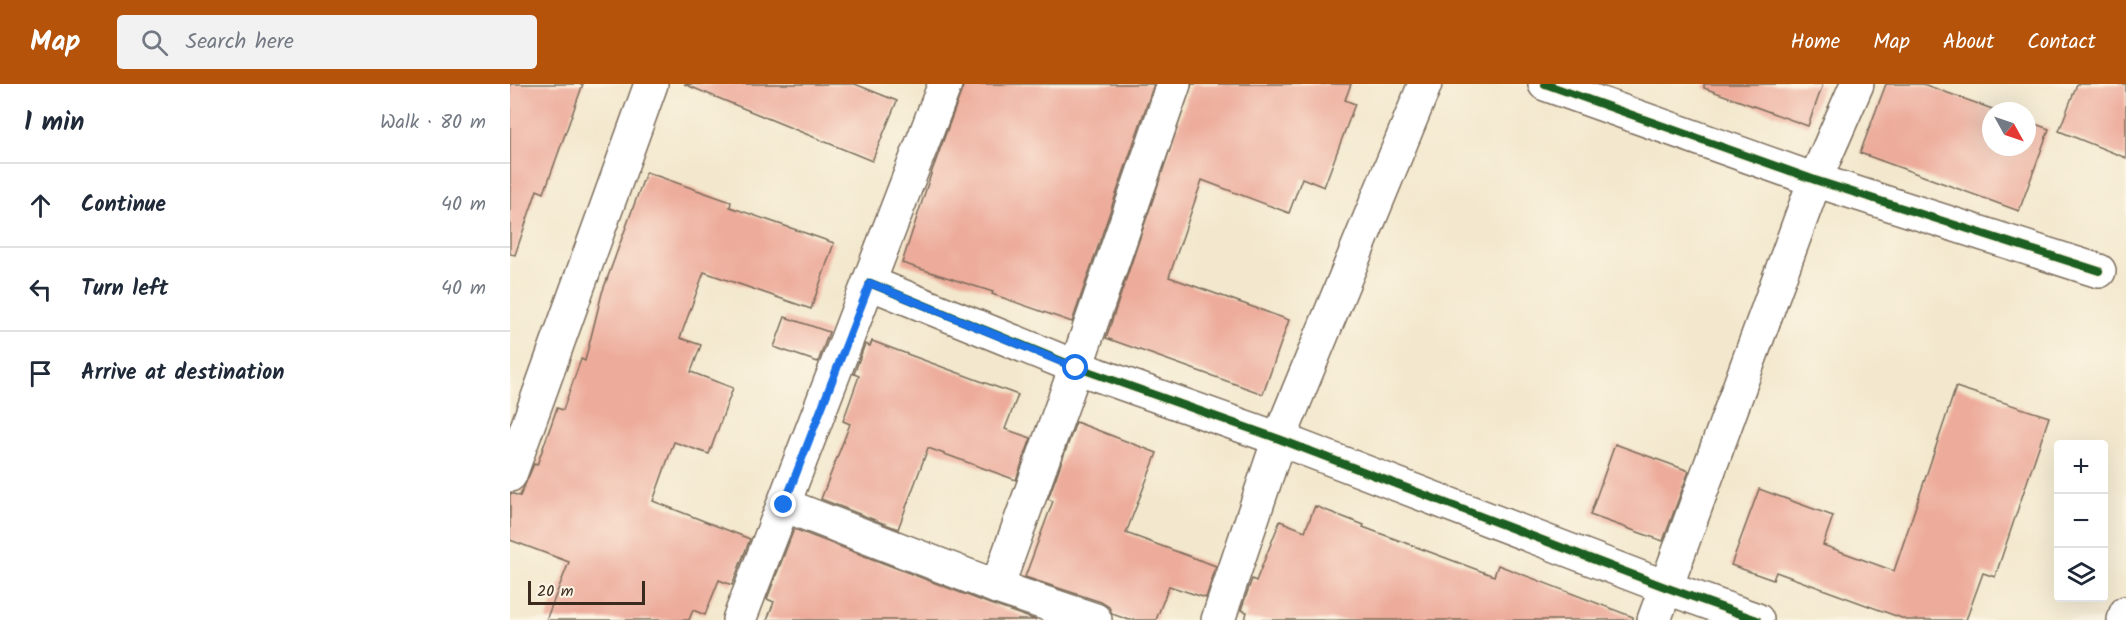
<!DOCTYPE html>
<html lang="en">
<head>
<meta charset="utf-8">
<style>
  body { margin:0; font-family:Kalam,sans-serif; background:#f2f2f3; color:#1f2937 }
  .controls { position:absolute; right:18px; bottom:18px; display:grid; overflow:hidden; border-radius:6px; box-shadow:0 6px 24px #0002 }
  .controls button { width:54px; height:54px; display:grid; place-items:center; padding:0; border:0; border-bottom:2px solid #e0e1e3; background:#fff; color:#1f2937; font:30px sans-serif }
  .compass { position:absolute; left:1472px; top:18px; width:54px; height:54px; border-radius:50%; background:#fff; box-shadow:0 6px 24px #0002; rotate:130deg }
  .scale { position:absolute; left:18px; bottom:15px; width:117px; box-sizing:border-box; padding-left:6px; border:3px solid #3b2a1e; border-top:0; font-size:16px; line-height:21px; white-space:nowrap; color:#3b2a1e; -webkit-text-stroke:4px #fcf5e5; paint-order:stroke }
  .stop { position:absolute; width:18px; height:18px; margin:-14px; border:4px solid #1a73e8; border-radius:50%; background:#fff }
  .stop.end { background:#1a73e8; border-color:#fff; box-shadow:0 2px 6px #0008 }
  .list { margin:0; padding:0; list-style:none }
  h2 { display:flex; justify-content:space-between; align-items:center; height:78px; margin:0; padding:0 24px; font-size:26px }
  h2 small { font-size:20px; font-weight:400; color:#747a83 }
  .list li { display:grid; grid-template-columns:39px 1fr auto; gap:18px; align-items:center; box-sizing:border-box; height:84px; padding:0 24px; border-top:2px solid #e0e1e3 }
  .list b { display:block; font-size:22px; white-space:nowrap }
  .list em { font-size:20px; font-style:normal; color:#747a83 }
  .icon { flex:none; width:33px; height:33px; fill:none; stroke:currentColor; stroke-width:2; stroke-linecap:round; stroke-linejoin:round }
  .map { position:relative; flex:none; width:1616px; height:536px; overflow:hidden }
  header { display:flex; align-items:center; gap:36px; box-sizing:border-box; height:84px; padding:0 30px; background:#b45309; color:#fff }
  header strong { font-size:28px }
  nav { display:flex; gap:33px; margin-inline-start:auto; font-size:21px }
  .search { width:420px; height:54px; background:#f2f2f3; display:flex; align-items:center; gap:15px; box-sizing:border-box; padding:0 21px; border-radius:6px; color:#747a83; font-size:22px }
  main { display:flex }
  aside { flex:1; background:#fff }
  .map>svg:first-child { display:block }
  .building { fill:#edac9b }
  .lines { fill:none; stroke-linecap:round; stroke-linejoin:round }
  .minor-casing { stroke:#7b6c5b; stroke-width:36 }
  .minor { stroke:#fff; stroke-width:33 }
  .cycleway-casing { stroke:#fcf5e5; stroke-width:11 }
  .cycleway { stroke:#1b5e20; stroke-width:8 }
  .route { stroke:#1a73e8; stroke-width:8 }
</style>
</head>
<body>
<header>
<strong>Map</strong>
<div class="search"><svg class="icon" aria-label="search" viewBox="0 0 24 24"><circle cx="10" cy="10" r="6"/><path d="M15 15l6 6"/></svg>Search here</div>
<nav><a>Home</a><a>Map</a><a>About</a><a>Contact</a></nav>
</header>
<main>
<aside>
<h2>1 min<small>Walk · 80 m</small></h2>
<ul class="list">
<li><svg class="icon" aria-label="ahead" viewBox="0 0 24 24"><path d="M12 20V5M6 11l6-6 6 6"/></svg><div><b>Continue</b></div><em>40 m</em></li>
<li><svg class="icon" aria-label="left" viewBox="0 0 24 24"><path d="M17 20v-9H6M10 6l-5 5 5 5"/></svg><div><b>Turn left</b></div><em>40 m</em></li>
<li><svg class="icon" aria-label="arrive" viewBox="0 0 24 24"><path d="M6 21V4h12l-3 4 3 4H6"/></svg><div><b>Arrive at destination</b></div></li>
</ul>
</aside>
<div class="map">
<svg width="1616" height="536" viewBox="0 0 1616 536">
  <rect width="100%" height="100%" fill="#fcf5e5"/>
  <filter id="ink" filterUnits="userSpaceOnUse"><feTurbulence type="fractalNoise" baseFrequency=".0167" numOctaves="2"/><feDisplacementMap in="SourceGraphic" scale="12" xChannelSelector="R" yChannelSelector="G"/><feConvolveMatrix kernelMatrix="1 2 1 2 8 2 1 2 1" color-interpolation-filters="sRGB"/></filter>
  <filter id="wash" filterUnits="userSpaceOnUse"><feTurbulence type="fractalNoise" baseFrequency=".008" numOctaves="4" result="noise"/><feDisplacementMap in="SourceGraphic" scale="24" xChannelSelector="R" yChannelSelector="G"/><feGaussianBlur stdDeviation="1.35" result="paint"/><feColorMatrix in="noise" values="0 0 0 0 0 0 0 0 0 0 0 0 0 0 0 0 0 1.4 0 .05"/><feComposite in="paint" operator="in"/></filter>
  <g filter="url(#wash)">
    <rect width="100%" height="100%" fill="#f3e8cd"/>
    <g id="blocks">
      <!-- building -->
      <g class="building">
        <polygon points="0,0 73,0 34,109 27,106 5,171 0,170"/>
        <polygon points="174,0 345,0 387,17 362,77"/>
        <polygon points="454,0 644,0 562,238 482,210 483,208 392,179 422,87"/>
        <polygon points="682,0 841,0 835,16 845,20 814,103 792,94 779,129 692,96 659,193 779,236 753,310 596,254"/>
        <polygon points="1194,0 1313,0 1298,42 1194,4"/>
        <polygon points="1376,0 1413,0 1488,27 1481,27 1481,63 1517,63 1517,37 1539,45 1509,127 1350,69"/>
        <polygon points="1567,0 1616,0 1616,74 1549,47"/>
        <polygon points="136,88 221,118 220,123 324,159 301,225 194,188 170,254 191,261 181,288 223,304 199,370 164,358 143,417 240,455 222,501 209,496 195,531 183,526 179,536 36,536 59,478 0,456 0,409 10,412 24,380 27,381 47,324 53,326 71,275 75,277 92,209"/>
        <polygon points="275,233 319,248 308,278 264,263"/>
        <polygon points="362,257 508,311 495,345 521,354 506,396 418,364 388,445 311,415 340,340 333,337 349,292 344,290 355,260 360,262"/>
        <polygon points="1446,303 1539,333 1485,493 1473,489 1456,536 1397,536 1266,488 1263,496 1221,481 1249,405 1323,432 1313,461 1384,487"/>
        <polygon points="566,338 647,369 616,449 706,482 696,514 659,502 646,536 619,536 602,530 599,523 591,518 515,493 543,417 538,415"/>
        <polygon points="1105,360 1179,387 1153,457 1080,431"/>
        <polygon points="805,422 854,441 853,443 984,492 988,481 1123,533 1123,536 735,536 737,528 731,526 742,495 746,497 770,437 795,447"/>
        <polygon points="284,445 480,520 526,536 257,536 264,518 257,515"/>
      </g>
    </g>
  </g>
  <g filter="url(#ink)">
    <use href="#blocks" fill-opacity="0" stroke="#7b6c5b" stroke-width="1.5"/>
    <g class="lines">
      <defs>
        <g id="minor">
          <polyline points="1035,0 1305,96 1589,187"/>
          <polyline points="360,199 566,283 769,355 1155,503 1247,536"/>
          <polyline points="0,391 141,0"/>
          <polyline points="274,421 487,503 585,536"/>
          <polyline points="487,503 566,283 664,0"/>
          <polyline points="229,536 435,0"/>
          <polyline points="708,536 769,355 915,0"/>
          <polyline points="1144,536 1305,96 1347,0"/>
          <polyline points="1614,536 1616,529"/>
        </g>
      </defs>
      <!-- minor casing -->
      <use href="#minor" class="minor-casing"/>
      <!-- minor -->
      <use href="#minor" class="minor"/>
      <defs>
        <g id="cycleway">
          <polyline points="1035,0 1305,96 1589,187"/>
          <polyline points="360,199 566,283 769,355 1155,503 1247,536"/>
        </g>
      </defs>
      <!-- cycleway casing -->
      <use href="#cycleway" class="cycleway-casing"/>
      <!-- cycleway -->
      <use href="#cycleway" class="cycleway"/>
    </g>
  </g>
  <g class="lines" filter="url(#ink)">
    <!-- route -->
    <polyline class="route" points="274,421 360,199 566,284"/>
  </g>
</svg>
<div class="controls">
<button>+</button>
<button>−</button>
<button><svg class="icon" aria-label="layers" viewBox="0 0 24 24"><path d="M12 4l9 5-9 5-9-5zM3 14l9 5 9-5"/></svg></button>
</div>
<svg class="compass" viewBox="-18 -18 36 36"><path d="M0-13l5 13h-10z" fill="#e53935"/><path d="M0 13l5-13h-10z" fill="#747a83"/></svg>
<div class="scale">20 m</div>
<div class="stop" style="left:566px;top:284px"></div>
<div class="stop end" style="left:274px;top:421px"></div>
</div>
</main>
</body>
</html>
